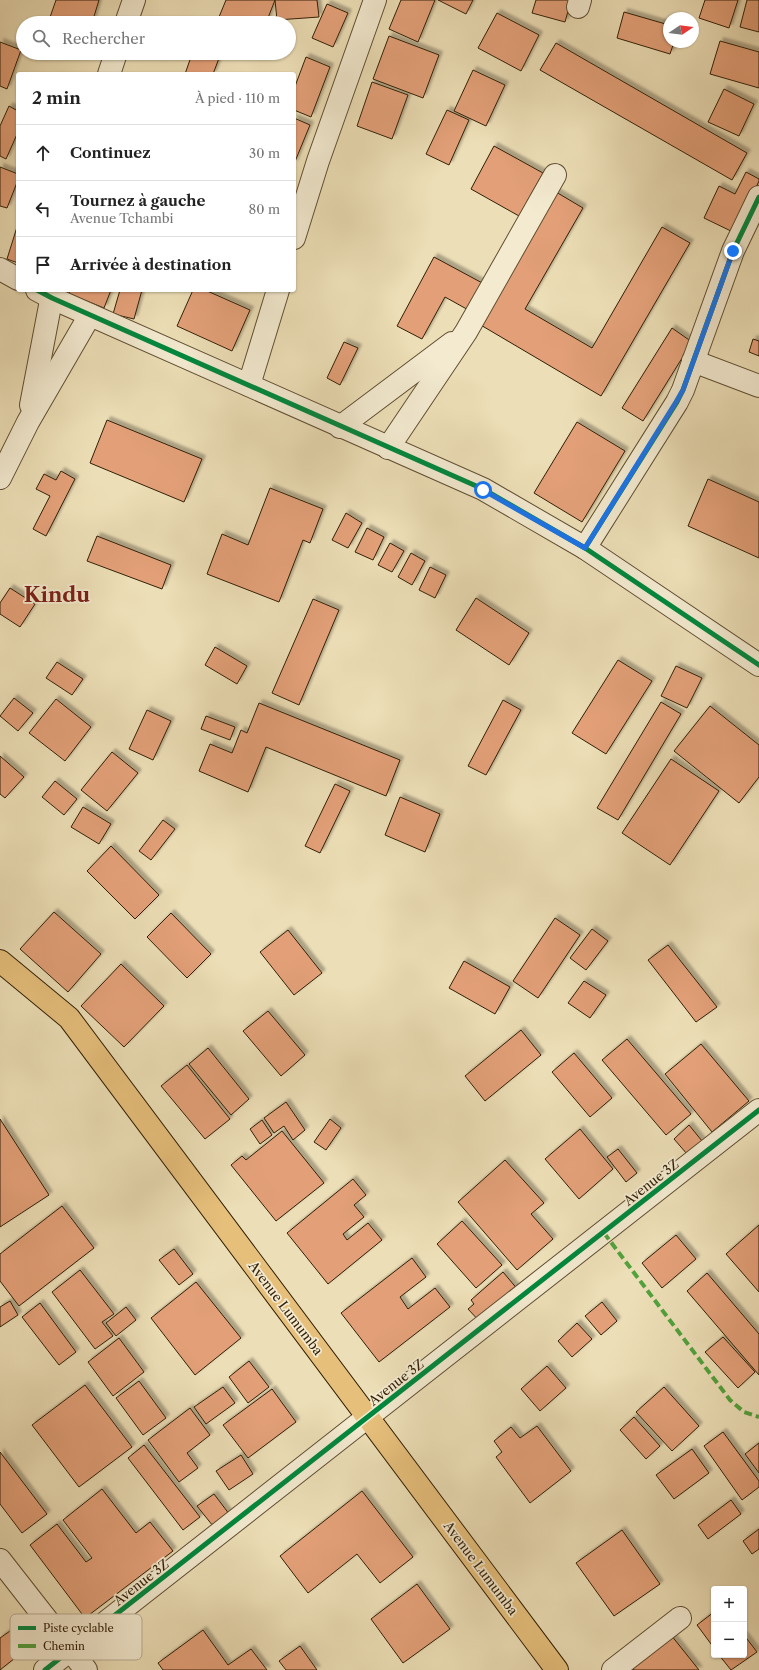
<!DOCTYPE html>
<html lang="fr">
<head>
<meta charset="utf-8">
<style>
  body { margin:0; font-family:"Libre Caslon Text",serif; background:#f2f2f2; color:#222 }
  .controls { position:absolute; right:12px; bottom:12px; display:grid; overflow:hidden; border-radius:4px; box-shadow:0 1px 3px #0004 }
  .controls button { width:36px; height:36px; display:grid; place-items:center; padding:0; border:0; border-bottom:1px solid #e0e0e0; background:#fff; color:#222; font:20px sans-serif }
  .compass { position:absolute; left:663px; top:12px; width:36px; height:36px; border-radius:50%; background:#fff; box-shadow:0 1px 3px #0004; rotate:77deg }
  .stop { position:absolute; width:12px; height:12px; margin:-9px; border:3px solid #1a73e8; border-radius:50%; background:#fff }
  .stop.end { background:#1a73e8; border-color:#fff; box-shadow:0 1px 4px #0008 }
  .list { margin:0; padding:0; list-style:none }
  h2 { display:flex; justify-content:space-between; align-items:center; height:52px; margin:0; padding:0 16px; font-size:17px }
  h2 small { font-size:13px; font-weight:400; color:#767676 }
  .list li { display:grid; grid-template-columns:26px 1fr auto; gap:12px; align-items:center; box-sizing:border-box; height:56px; padding:0 16px; border-top:1px solid #e0e0e0 }
  .list b { display:block; font-size:15px; white-space:nowrap }
  .list p { margin:0; font-size:13px; white-space:nowrap; color:#767676 }
  .list em { font-size:13px; font-style:normal; color:#767676 }
  .icon { flex:none; width:22px; height:22px; fill:none; stroke:currentColor; stroke-width:2; stroke-linecap:round; stroke-linejoin:round }
  .map { position:relative; flex:none; width:759px; height:1670px; overflow:hidden }
  .search { position:absolute; background:#fff; box-shadow:0 1px 3px #0004; left:16px; top:16px; width:280px; height:44px; display:flex; align-items:center; gap:10px; box-sizing:border-box; padding:0 14px; border-radius:22px; color:#767676; font-size:15px }
  .panel { position:absolute; background:#fff; box-shadow:0 1px 3px #0004; left:16px; top:72px; width:280px; height:220px; border-radius:4px }
  .map>svg:first-child { display:block }
  .building { fill:#e3a078; stroke:#311f06; filter:url(#shadow) }
  .lines { fill:none; stroke-linecap:round; stroke-linejoin:round }
  .minor-casing { stroke:#604f32; stroke-width:24 }
  .major-casing { stroke:#311f06; stroke-width:24 }
  .minor { stroke:#f3ead0; stroke-width:22 }
  .major { stroke:#e6bf7b; stroke-width:22 }
  .quiet { stroke:#52a23d; stroke-width:4; stroke-dasharray:8 4; stroke-linecap:butt }
  .cycleway-casing { stroke:#f3ead0; stroke-width:8 }
  .cycleway { stroke:#00873e; stroke-width:5 }
  .route { stroke:#1a73e8; stroke-width:5 }
  .labels { text-anchor:middle; stroke-width:3.5; stroke-linejoin:round; paint-order:stroke }
  .street-label { font-size:13px; fill:#311f06; stroke:#f3ead0 }
  .town-label { font-size:21px; font-weight:bold; fill:#7a1f14; stroke:#f3ead0 }
  .key { fill:#f3ead0; stroke:#b9ad93; stroke-width:1 }
  .key-label { font-size:11px; fill:#311f06 }
</style>
</head>
<body>
<div class="map">
<svg width="759" height="1670" viewBox="0 0 759 1670">
  <defs>
    <filter id="shadow"><feDropShadow dx="3.5" dy="-3.5" stdDeviation="1" flood-color="#0004"/></filter>
  </defs>
  <rect width="100%" height="100%" fill="#ecdeb6"/>
  <filter id="stains"><feTurbulence type="fractalNoise" baseFrequency=".005" numOctaves="4"/><feColorMatrix values="0 0 0 0 .2 0 0 0 0 .09 0 0 0 0 .02 0 0 0 .5 -.17"/></filter>
  <radialGradient id="worn" r=".72"><stop offset=".6" stop-color="#630" stop-opacity="0"/><stop offset="1" stop-color="#630" stop-opacity=".3"/></radialGradient>
  <!-- building -->
  <g class="building">
    <polygon points="56,0 99,0 92,23 48,23"/>
    <polygon points="226,0 275,0 266,23 233,23 219,17"/>
    <polygon points="275,0 317,0 319,17 277,20"/>
    <polygon points="401,0 435,0 418,42 389,29"/>
    <polygon points="438,0 473,0 466,14"/>
    <polygon points="536,0 571,0 565,22 532,13"/>
    <polygon points="705,0 738,0 729,28 699,18"/>
    <polygon points="747,0 759,0 759,32 740,27"/>
    <polygon points="327,4 348,13 333,47 312,38"/>
    <polygon points="624,12 669,25 669,42 674,42 670,54 617,38"/>
    <polygon points="497,13 539,35 521,71 478,48"/>
    <polygon points="389,36 439,55 423,98 373,79"/>
    <polygon points="720,41 759,52 759,88 710,74"/>
    <polygon points="0,42 21,50 7,89 0,86"/>
    <polygon points="556,43 747,153 732,180 540,70"/>
    <polygon points="189,53 221,53 213,74 185,74 192,54"/>
    <polygon points="306,57 330,67 311,117 294,110 294,89"/>
    <polygon points="473,70 505,85 486,126 454,111"/>
    <polygon points="372,82 408,95 392,139 357,126"/>
    <polygon points="724,89 754,104 739,136 708,122"/>
    <polygon points="9,106 18,111 18,132 6,159 0,156 0,126"/>
    <polygon points="447,110 469,120 449,165 426,154"/>
    <polygon points="294,118 310,125 294,164"/>
    <polygon points="494,146 543,173 519,216 471,189"/>
    <polygon points="0,167 18,174 18,180 7,208 0,206"/>
    <polygon points="746,172 759,179 759,181 735,233 704,218 719,186 735,194"/>
    <polygon points="556,192 583,208 525,309 592,348 662,227 690,243 601,396 479,324"/>
    <polygon points="17,227 18,228 18,263 7,259"/>
    <polygon points="434,257 486,285 472,312 445,297 422,339 397,326"/>
    <polygon points="70,290 111,290 104,308 69,294"/>
    <polygon points="120,290 142,290 134,319 113,314"/>
    <polygon points="193,290 205,290 250,310 232,351 177,326"/>
    <polygon points="672,328 692,342 643,421 622,408"/>
    <polygon points="753,339 759,341 759,356 749,352"/>
    <polygon points="344,342 358,348 340,385 327,378"/>
    <polygon points="107,420 202,459 184,502 90,463"/>
    <polygon points="577,422 625,451 582,522 534,493"/>
    <polygon points="61,471 75,479 46,536 33,529 50,496 36,489 44,474 56,480"/>
    <polygon points="708,479 759,502 759,558 688,526"/>
    <polygon points="270,488 323,509 310,543 303,540 279,602 207,574 222,534 248,545"/>
    <polygon points="346,513 362,523 348,548 332,540"/>
    <polygon points="367,528 384,537 373,560 355,552"/>
    <polygon points="97,536 171,565 162,589 87,561"/>
    <polygon points="390,543 404,551 392,572 378,565"/>
    <polygon points="411,553 425,561 412,585 398,577"/>
    <polygon points="430,567 446,575 435,598 419,590"/>
    <polygon points="10,588 35,604 20,627 0,614 0,603"/>
    <polygon points="476,598 529,633 509,665 456,630"/>
    <polygon points="313,599 339,610 299,705 272,693"/>
    <polygon points="215,647 247,666 237,684 205,665"/>
    <polygon points="618,660 652,681 606,754 572,733"/>
    <polygon points="57,662 83,679 72,695 46,678"/>
    <polygon points="676,666 702,678 687,708 661,696"/>
    <polygon points="14,698 33,713 18,731 0,716"/>
    <polygon points="56,699 91,727 65,761 29,733"/>
    <polygon points="503,700 521,710 486,775 468,766"/>
    <polygon points="661,702 681,714 618,820 597,808"/>
    <polygon points="259,703 400,760 386,796 266,747 248,792 199,771 210,744 232,753 241,730 247,733"/>
    <polygon points="710,706 759,745 759,777 739,803 674,751"/>
    <polygon points="147,710 171,721 153,760 129,749"/>
    <polygon points="206,716 235,727 230,740 201,729"/>
    <polygon points="112,752 138,773 107,811 81,790"/>
    <polygon points="0,756 24,777 5,798 0,794"/>
    <polygon points="671,759 719,791 670,865 622,833"/>
    <polygon points="55,781 77,799 64,815 42,797"/>
    <polygon points="335,784 350,791 320,853 305,846"/>
    <polygon points="400,797 440,814 425,852 385,835"/>
    <polygon points="83,807 111,824 99,844 71,827"/>
    <polygon points="163,820 175,829 151,860 139,851"/>
    <polygon points="111,846 159,895 135,919 87,871"/>
    <polygon points="54,912 101,954 68,992 20,949"/>
    <polygon points="171,913 211,954 187,978 147,937"/>
    <polygon points="555,918 580,935 538,998 513,981"/>
    <polygon points="592,929 608,941 586,970 570,958"/>
    <polygon points="288,930 322,973 294,995 260,952"/>
    <polygon points="668,945 717,1007 696,1022 648,960"/>
    <polygon points="464,961 510,987 495,1014 449,988"/>
    <polygon points="121,964 164,1006 124,1047 81,1006"/>
    <polygon points="584,981 606,995 590,1018 568,1003"/>
    <polygon points="268,1011 305,1055 281,1076 243,1031"/>
    <polygon points="521,1030 541,1055 485,1101 465,1076"/>
    <polygon points="627,1039 691,1114 666,1135 602,1060"/>
    <polygon points="701,1044 749,1101 712,1132 665,1074"/>
    <polygon points="208,1048 249,1099 231,1115 189,1064"/>
    <polygon points="574,1053 612,1098 590,1117 552,1072"/>
    <polygon points="187,1065 230,1119 205,1139 161,1086"/>
    <polygon points="286,1102 305,1130 293,1140 284,1126 274,1133 264,1118"/>
    <polygon points="0,1119 49,1195 0,1227"/>
    <polygon points="330,1119 341,1128 326,1150 314,1142"/>
    <polygon points="262,1120 272,1135 260,1144 250,1129"/>
    <polygon points="689,1125 702,1141 687,1154 674,1139"/>
    <polygon points="580,1129 613,1169 579,1199 545,1159"/>
    <polygon points="282,1131 324,1183 276,1221 231,1165 242,1156 246,1160"/>
    <polygon points="618,1149 637,1173 626,1182 607,1157"/>
    <polygon points="505,1160 544,1203 531,1214 553,1239 517,1270 458,1202"/>
    <polygon points="353,1179 366,1195 354,1205 364,1217 343,1234 347,1240 368,1223 382,1240 328,1284 287,1233"/>
    <polygon points="62,1206 94,1248 19,1306 0,1281 0,1254"/>
    <polygon points="462,1221 502,1265 476,1288 437,1244"/>
    <polygon points="759,1225 759,1292 726,1254"/>
    <polygon points="676,1235 696,1259 662,1288 642,1263"/>
    <polygon points="174,1249 193,1274 179,1285 159,1260"/>
    <polygon points="412,1258 426,1277 400,1297 408,1309 435,1288 450,1307 379,1362 341,1313"/>
    <polygon points="80,1270 114,1314 102,1322 113,1336 95,1349 52,1292"/>
    <polygon points="503,1272 519,1291 482,1324 468,1309 474,1304 471,1300"/>
    <polygon points="707,1273 759,1334 759,1375 687,1291"/>
    <polygon points="196,1282 241,1338 195,1375 151,1318"/>
    <polygon points="10,1301 18,1315 0,1327 0,1307"/>
    <polygon points="602,1302 617,1321 601,1335 585,1316"/>
    <polygon points="40,1303 76,1352 59,1365 22,1317"/>
    <polygon points="126,1307 136,1320 116,1336 106,1323"/>
    <polygon points="577,1323 592,1339 572,1357 558,1341"/>
    <polygon points="723,1337 755,1372 738,1388 705,1352"/>
    <polygon points="119,1338 144,1372 113,1396 88,1362"/>
    <polygon points="249,1361 269,1387 248,1403 229,1377"/>
    <polygon points="547,1366 566,1388 540,1411 521,1389"/>
    <polygon points="139,1381 166,1418 143,1435 116,1398"/>
    <polygon points="85,1385 132,1447 79,1487 32,1425"/>
    <polygon points="223,1387 235,1403 206,1424 194,1407"/>
    <polygon points="664,1387 699,1426 672,1451 636,1412"/>
    <polygon points="272,1389 296,1422 248,1458 223,1425"/>
    <polygon points="190,1408 210,1435 187,1453 198,1468 179,1482 148,1440"/>
    <polygon points="634,1417 660,1446 646,1459 620,1430"/>
    <polygon points="537,1426 571,1471 530,1503 496,1457 502,1452 494,1441 511,1427 520,1438"/>
    <polygon points="723,1432 759,1481 759,1487 742,1500 704,1446"/>
    <polygon points="759,1443 759,1473 745,1454"/>
    <polygon points="144,1445 200,1517 183,1530 128,1458"/>
    <polygon points="692,1449 709,1473 674,1499 656,1475"/>
    <polygon points="0,1452 47,1514 22,1533 0,1504"/>
    <polygon points="241,1455 253,1474 229,1490 216,1471"/>
    <polygon points="102,1489 136,1533 150,1522 173,1551 85,1618 30,1545 57,1524 86,1562 92,1558 63,1520"/>
    <polygon points="362,1491 413,1557 380,1583 357,1554 308,1593 280,1556"/>
    <polygon points="214,1494 233,1519 217,1531 197,1506"/>
    <polygon points="731,1500 741,1514 708,1539 698,1525"/>
    <polygon points="759,1529 759,1549 752,1554 743,1541"/>
    <polygon points="622,1530 660,1584 614,1616 576,1563"/>
    <polygon points="417,1584 450,1629 403,1663 371,1619"/>
    <polygon points="714,1612 714,1648 697,1625"/>
    <polygon points="203,1630 228,1665 251,1649 267,1670 163,1670 158,1663"/>
    <polygon points="10,1631 25,1650 0,1670 0,1638"/>
    <polygon points="671,1635 699,1670 634,1670 632,1667"/>
    <polygon points="744,1635 757,1652 731,1670 719,1655 744,1655"/>
    <polygon points="300,1646 317,1670 286,1670 279,1661"/>
  </g>
  <g class="lines">
    <defs>
      <g id="minor">
        <polyline points="578,7 580,0"/>
        <polyline points="126,23 134,0"/>
        <polyline points="109,74 116,53"/>
        <polyline points="294,238 318,161 375,0"/>
        <polyline points="0,269 18,279"/>
        <polyline points="37,290 52,298 483,489 585,548 759,665"/>
        <polyline points="693,361 759,386"/>
        <polyline points="249,385 278,290"/>
        <polyline points="31,405 53,290"/>
        <polyline points="340,427 452,343"/>
        <polyline points="388,448 466,332 555,175"/>
        <polyline points="0,478 28,422 90,315"/>
        <polyline points="585,548 677,402 683,390 733,251 759,197"/>
        <polyline points="0,1560 86,1670"/>
        <polyline points="45,1670 759,1110"/>
        <polyline points="613,1670 680,1618"/>
      </g>
      <polyline id="major" points="0,961 69,1018 557,1670"/>
    </defs>
    <!-- minor casing -->
    <use href="#minor" class="minor-casing"/>
    <!-- major casing -->
    <use href="#major" class="major-casing"/>
    <!-- minor -->
    <use href="#minor" class="minor"/>
    <!-- major -->
    <use href="#major" class="major"/>
    <!-- quiet -->
    <polyline class="quiet" points="604,1233 730,1400 744,1412 759,1417"/>
    <defs>
      <g id="cycleway">
        <polyline points="37,290 52,298 483,489 585,548 759,665"/>
        <polyline points="585,548 677,402 683,390 733,251 759,197"/>
        <polyline points="45,1670 759,1110"/>
      </g>
    </defs>
    <!-- cycleway casing -->
    <use href="#cycleway" class="cycleway-casing"/>
    <!-- cycleway -->
    <use href="#cycleway" class="cycleway"/>
  </g>
  <g class="lines">
    <!-- route -->
    <polyline class="route" points="483,490 585,548 676,402 683,390 733,251"/>
  </g>
  <g class="labels">
    <!-- street labels -->
    <g class="street-label">
      <text transform="translate(651 1182) rotate(-38)" y="5">Avenue 3Z</text>
      <text transform="translate(286 1308) rotate(53)" y="5">Avenue Lumumba</text>
      <text transform="translate(396 1382) rotate(-38)" y="5">Avenue 3Z</text>
      <text transform="translate(481 1568) rotate(53)" y="5">Avenue Lumumba</text>
      <text transform="translate(141 1582) rotate(-38)" y="5">Avenue 3Z</text>
    </g>
    <!-- town labels -->
    <g class="town-label">
      <text x="57" y="602">Kindu</text>
    </g>
  </g>
  <!-- legend -->
  <rect x="10" y="1614" width="132" height="46" rx="6" class="key"/>
  <rect x="18" y="1626" width="18" height="4" fill="#00873e"/>
  <rect x="18" y="1644" width="18" height="4" fill="#52a23d"/>
  <g class="key-label">
    <text x="43" y="1632">Piste cyclable</text>
    <text x="43" y="1650">Chemin</text>
  </g>
  <rect width="100%" height="100%" filter="url(#stains)"/>
  <rect width="100%" height="100%" fill="url(#worn)"/>
</svg>
<div class="controls">
<button>+</button>
<button>−</button>
</div>
<svg class="compass" viewBox="-18 -18 36 36"><path d="M0-13l5 13h-10z" fill="#e53935"/><path d="M0 13l5-13h-10z" fill="#767676"/></svg>
<div class="stop" style="left:483px;top:490px"></div>
<div class="stop end" style="left:733px;top:251px"></div>
<div class="search"><svg class="icon" aria-label="search" viewBox="0 0 24 24"><circle cx="10" cy="10" r="6"/><path d="M15 15l6 6"/></svg>Rechercher</div>
<section class="panel">
<h2>2 min<small>À pied · 110 m</small></h2>
<ul class="list">
<li><svg class="icon" aria-label="ahead" viewBox="0 0 24 24"><path d="M12 20V5M6 11l6-6 6 6"/></svg><div><b>Continuez</b></div><em>30 m</em></li>
<li><svg class="icon" aria-label="left" viewBox="0 0 24 24"><path d="M17 20v-9H6M10 6l-5 5 5 5"/></svg><div><b>Tournez à gauche</b><p>Avenue Tchambi</p></div><em>80 m</em></li>
<li><svg class="icon" aria-label="arrive" viewBox="0 0 24 24"><path d="M6 21V4h12l-3 4 3 4H6"/></svg><div><b>Arrivée à destination</b></div></li>
</ul>
</section>
</div>
</body>
</html>
